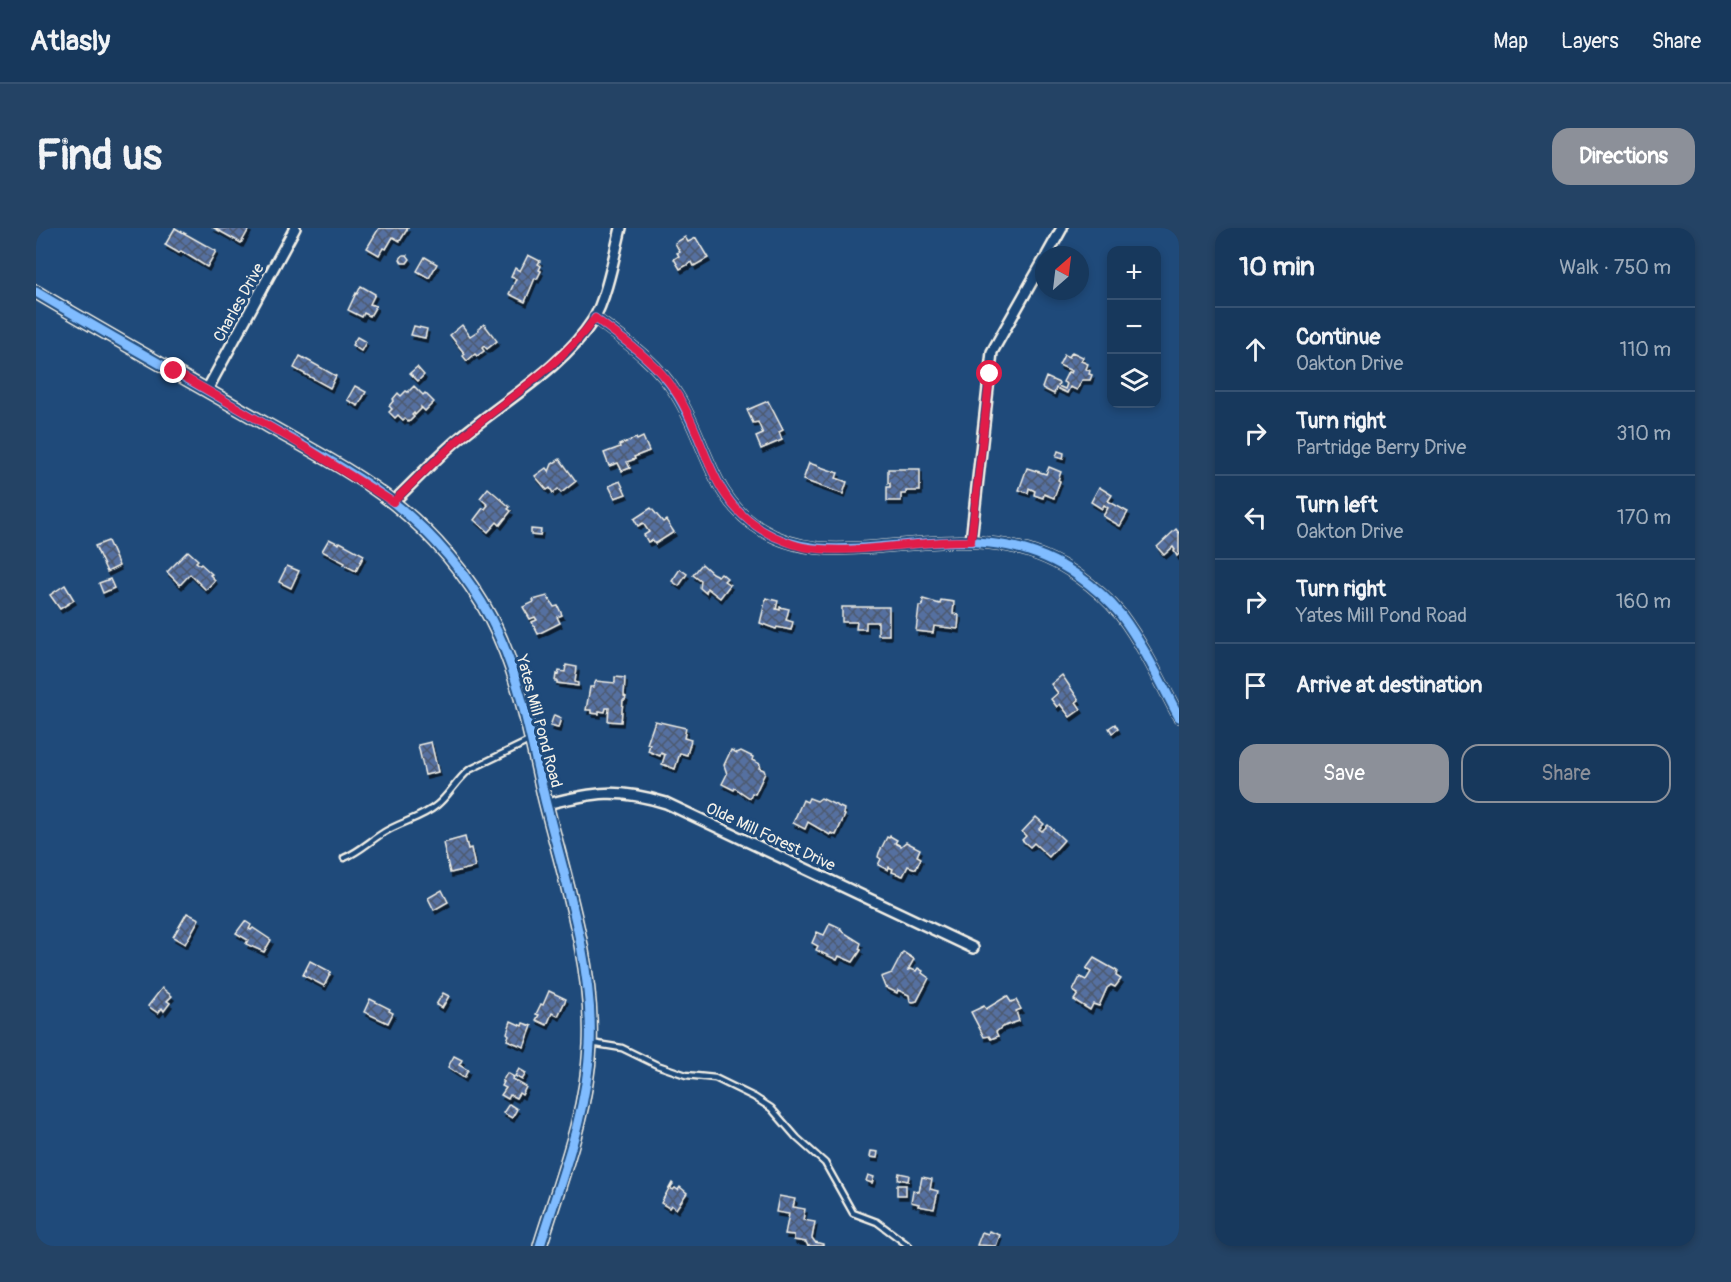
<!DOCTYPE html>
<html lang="en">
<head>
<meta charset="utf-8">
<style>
  body { margin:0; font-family:Pangolin,sans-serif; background:#244365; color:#f1f3f6 }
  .controls { position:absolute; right:18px; top:18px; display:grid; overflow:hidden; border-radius:12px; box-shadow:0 3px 9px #0003 }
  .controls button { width:54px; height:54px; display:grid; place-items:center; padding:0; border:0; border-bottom:2px solid #365272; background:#17385c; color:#f1f3f6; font:30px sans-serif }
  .compass { position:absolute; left:999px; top:18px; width:54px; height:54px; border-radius:50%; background:#17385c; box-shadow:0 3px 9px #0003; rotate:28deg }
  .stop { position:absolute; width:18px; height:18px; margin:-14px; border:4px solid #e11d48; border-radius:50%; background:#fff }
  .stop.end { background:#e11d48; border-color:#fff; box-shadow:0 2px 6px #0008 }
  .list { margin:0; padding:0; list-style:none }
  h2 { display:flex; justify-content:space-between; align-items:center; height:78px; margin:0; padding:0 24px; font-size:26px }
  h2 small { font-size:20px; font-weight:400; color:#9eacbb }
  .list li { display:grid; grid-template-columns:39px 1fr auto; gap:18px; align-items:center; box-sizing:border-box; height:84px; padding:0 24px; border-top:2px solid #365272 }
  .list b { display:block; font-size:22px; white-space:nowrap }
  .list p { margin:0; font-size:20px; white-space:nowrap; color:#9eacbb }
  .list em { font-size:20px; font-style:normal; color:#9eacbb }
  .actions { display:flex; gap:12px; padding:18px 24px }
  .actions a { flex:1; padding:14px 0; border:2px solid #8c9099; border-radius:18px; text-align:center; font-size:21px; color:#8c9099 }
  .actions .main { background:#8c9099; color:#fff }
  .icon { flex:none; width:33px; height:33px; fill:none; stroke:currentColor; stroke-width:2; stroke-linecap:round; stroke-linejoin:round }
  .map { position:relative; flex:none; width:1143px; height:1018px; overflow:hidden; border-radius:18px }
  header { display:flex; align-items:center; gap:36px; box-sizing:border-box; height:84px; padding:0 30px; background:#17385c; border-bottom:2px solid #365272 }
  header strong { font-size:28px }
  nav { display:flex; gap:33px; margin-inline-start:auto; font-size:21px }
  .intro { display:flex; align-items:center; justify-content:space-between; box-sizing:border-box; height:144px; padding:0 36px }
  h1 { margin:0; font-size:42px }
  .button { padding:15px 27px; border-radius:18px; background:#8c9099; color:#fff; font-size:21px; font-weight:700 }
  main { display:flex; gap:36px; padding:0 36px }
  aside { flex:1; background:#17385c; border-radius:18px; box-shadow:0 3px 9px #0003 }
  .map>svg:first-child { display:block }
  .building { fill:url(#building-cross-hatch); stroke:#f4f1e8; stroke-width:1.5; filter:url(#shadow) }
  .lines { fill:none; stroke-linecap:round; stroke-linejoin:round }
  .service-casing { stroke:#f4f1e8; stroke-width:9 }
  .minor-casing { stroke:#f4f1e8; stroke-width:14 }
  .tertiary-casing { stroke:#f4f1e8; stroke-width:16 }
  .service { stroke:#1f4a7a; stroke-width:4.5 }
  .minor { stroke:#1f4a7a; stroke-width:9 }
  .tertiary { stroke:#1f4a7a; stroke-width:12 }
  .cycleway-casing { stroke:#1f4a7a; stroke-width:13 }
  .cycleway { stroke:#80bcff; stroke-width:9 }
  .route { stroke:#e11d48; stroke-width:8 }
  .labels { text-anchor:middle; stroke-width:6; stroke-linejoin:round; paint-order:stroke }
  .street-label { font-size:16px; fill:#f4f1e8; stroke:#1f4a7a }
</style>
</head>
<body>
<header>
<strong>Atlasly</strong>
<nav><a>Map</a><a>Layers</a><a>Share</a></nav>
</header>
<div class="intro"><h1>Find us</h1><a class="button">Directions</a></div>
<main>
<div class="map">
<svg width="1143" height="1018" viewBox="0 0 1143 1018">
  <defs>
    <pattern id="building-cross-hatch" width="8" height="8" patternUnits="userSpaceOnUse" patternTransform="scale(1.5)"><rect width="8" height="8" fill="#546fa0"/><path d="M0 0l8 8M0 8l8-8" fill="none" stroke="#4e5a6e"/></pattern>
    <filter id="shadow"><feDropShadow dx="2" dy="4" stdDeviation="0" flood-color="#0009"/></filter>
  </defs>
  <rect width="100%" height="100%" fill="#1f4a7a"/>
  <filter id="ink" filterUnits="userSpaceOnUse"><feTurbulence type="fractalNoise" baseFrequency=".0167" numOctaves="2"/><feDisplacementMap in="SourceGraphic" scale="12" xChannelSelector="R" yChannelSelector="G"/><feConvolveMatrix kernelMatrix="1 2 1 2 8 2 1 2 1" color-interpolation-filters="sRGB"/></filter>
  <g filter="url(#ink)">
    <!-- building -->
    <g class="building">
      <polygon points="139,0 180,23 171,39 145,23 143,25 129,17"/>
      <polygon points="178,0 210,0 213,1 205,15"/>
      <polygon points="343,0 372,0 364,13 357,9 350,21 347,20 343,27 331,20"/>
      <polygon points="649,9 652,14 660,10 672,30 658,38 656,34 644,41 638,31 643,28 641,25 644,24 639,15"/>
      <polygon points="367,27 371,27 374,31 371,35 366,35 364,31"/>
      <polygon points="492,27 504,33 502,36 505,38 503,42 505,43 501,51 499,50 489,74 473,66 480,51 475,49 479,40 484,43"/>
      <polygon points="389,29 401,36 393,50 381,43"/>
      <polygon points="325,58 339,66 334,76 340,78 334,88 328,85 326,89 312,82 320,65 321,66"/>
      <polygon points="448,96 461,113 451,121 448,118 446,120 448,123 441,128 439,126 431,133 427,128 429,126 414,107 426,97 434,108 443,102 442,101"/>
      <polygon points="378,98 391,101 389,110 375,107"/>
      <polygon points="321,109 330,114 325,123 316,117"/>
      <polygon points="1036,124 1047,129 1045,133 1052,136 1050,141 1054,143 1053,146 1056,147 1054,152 1046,152 1041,162 1034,159 1031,165 1020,160 1018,166 1006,160 1010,149 1023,155 1022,158 1029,161 1031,156 1027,154 1032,144 1035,145 1036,143 1023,137 1028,127 1033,129"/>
      <polygon points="264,128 300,148 294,160 258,140"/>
      <polygon points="381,139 388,147 382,153 374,145"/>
      <polygon points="319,158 330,164 322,178 311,172"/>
      <polygon points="378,158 387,167 389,165 398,174 389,183 385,179 385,181 379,187 378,185 376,187 378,189 373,194 369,190 367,192 362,187 359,190 353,184 356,181 353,178 358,172 357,171 362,165 365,168 370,163 372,164"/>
      <polygon points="732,173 747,202 743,204 746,212 725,221 720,209 727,206 722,194 717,195 711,182"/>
      <polygon points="607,209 613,223 598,229 599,231 591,234 594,240 586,243 582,235 573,238 568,225 584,219 583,217 600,210 601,212"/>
      <polygon points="1022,223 1028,225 1027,231 1020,229"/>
      <polygon points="524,231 540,253 525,265 522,261 517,265 514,260 511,262 499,248 510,240 513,244 516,236"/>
      <polygon points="773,235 802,245 800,250 811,254 807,266 767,252"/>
      <polygon points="1013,239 1025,244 1022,252 1024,253 1018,270 1008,266 1007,270 998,267 999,263 993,260 992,265 983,262 991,240 1010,246"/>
      <polygon points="852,241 884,241 884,263 870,263 870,266 865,266 865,273 851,273 851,259 854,259 854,255 852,255"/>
      <polygon points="584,253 590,266 579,270 573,258"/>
      <polygon points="1063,259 1076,267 1072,273 1092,284 1084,298 1067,288 1072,280 1068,277 1066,281 1055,274"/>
      <polygon points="452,260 474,279 472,281 475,283 464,297 461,294 452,304 438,292 447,280 449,281 452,277 444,270"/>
      <polygon points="615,280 627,294 630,292 638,304 619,316 616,312 612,314 608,307 613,304 607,295 602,298 598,291"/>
      <polygon points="495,301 505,302 504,308 495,307"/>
      <polygon points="1140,301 1143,305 1143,326 1141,328 1138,323 1139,322 1137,319 1128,327 1121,319"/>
      <polygon points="293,311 303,316 304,314 328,327 320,343 308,337 309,335 286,323"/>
      <polygon points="72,313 83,338 71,344 59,318"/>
      <polygon points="152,323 162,332 160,334 164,337 165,336 176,346 174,347 179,352 170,362 154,346 144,357 131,344"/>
      <polygon points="666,336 676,345 682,348 685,345 691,350 688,353 694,357 684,370 671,360 670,365 664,360 665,353 657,347"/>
      <polygon points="251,338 263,343 255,360 243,354"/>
      <polygon points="644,341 651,346 643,358 636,353"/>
      <polygon points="74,351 78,360 67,365 63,355"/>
      <polygon points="29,357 38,372 24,381 14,367"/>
      <polygon points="511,368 518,379 522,378 526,387 521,389 524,395 502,406 496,394 501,392 499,389 494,391 487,379 498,374 497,372"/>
      <polygon points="730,370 742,373 740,381 744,382 744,379 753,381 750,392 757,394 755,402 741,399 740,401 724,395"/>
      <polygon points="887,371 904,376 905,372 918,374 917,386 923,387 922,401 898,398 897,405 880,403 883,378 886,378"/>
      <polygon points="806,379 853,379 853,407 842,407 842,394 830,394 830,401 820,401 821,394 806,394"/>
      <polygon points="530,437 541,439 539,454 542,455 542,458 521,455 521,453 519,453 520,446 522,447 523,443 529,444"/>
      <polygon points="1026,447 1043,472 1040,474 1045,481 1034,489 1024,476 1021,479 1015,471 1022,465 1015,456"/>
      <polygon points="579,449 589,450 588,468 590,469 589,472 587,472 585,494 572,493 573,480 570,480 569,484 563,483 563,486 555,485 555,482 550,482 554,459 557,459 560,453 579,455"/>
      <polygon points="518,487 525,490 522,500 514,498"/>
      <polygon points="619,493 650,500 648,510 655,512 651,527 644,525 639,541 626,536 629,527 625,525 624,528 612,523 614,516 611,516"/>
      <polygon points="1079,496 1082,501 1076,505 1073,500"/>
      <polygon points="395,514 402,544 389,547 382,517"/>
      <polygon points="695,522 701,525 705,523 717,529 716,532 724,536 723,540 728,542 729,545 719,566 716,565 714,570 699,560 698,562 686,556 691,546 688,537"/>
      <polygon points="773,570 781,573 785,570 808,581 807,586 809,587 800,607 795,605 794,607 772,594 769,601 757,595 767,572 771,574"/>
      <polygon points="1000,589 1008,596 1003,601 1006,603 1012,597 1028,612 1013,629 998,615 994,619 986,612 990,608 986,604"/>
      <polygon points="854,608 861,612 859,615 865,618 870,614 884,621 881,628 885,630 880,641 872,638 867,648 856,644 857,641 853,639 852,642 842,637 845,631 842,629 843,625 851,609 853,610"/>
      <polygon points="429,609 432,621 435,620 439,639 414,645 407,615"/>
      <polygon points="406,662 412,674 398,682 392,670"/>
      <polygon points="151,685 163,691 149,716 137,709"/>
      <polygon points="209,693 215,697 213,701 215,702 217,700 235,712 228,724 210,716 212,712 200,705"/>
      <polygon points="794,695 805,700 804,702 825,715 823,721 825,722 817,734 803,728 801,732 780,722 782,718 776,715 781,704 788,707"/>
      <polygon points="867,724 878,731 872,742 875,741 880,743 882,740 887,743 886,745 893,750 881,773 877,774 874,773 873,767 862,762 861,765 849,759 845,749 856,745"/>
      <polygon points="1058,730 1081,743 1080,748 1085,751 1079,759 1075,757 1071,760 1063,778 1057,776 1054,782 1038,772 1042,766 1037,763 1044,749 1050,752 1055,744 1050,741"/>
      <polygon points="274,733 295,744 288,758 267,747"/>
      <polygon points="126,760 136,768 131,773 134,775 128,783 126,780 122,785 112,778"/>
      <polygon points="513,763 530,771 522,788 516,785 511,797 500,792 503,787 500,786 505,776 507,777"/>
      <polygon points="407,765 413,768 406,780 400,777"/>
      <polygon points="971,768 975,774 980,772 985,781 980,783 983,793 966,799 960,804 962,808 955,811 953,808 948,809 935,784 948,778 950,781"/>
      <polygon points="334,771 354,781 353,783 357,785 352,795 328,784"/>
      <polygon points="475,793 486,798 487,795 496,798 488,819 471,812 473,807 471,805"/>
      <polygon points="418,828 426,832 423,837 432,842 428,850 412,839"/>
      <polygon points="483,841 490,845 486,852 479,848"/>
      <polygon points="471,845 478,849 476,851 490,859 486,867 483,865 480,870 474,867 472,871 465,867 470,860 466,858 468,854 466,854"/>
      <polygon points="473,876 481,881 476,890 467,885"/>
      <polygon points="835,923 842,924 841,930 834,929"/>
      <polygon points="863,945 873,947 872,953 862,951"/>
      <polygon points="832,947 838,949 836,955 830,953"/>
      <polygon points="886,949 896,951 894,961 902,963 898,981 882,978 883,976 875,974 877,962 883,964"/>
      <polygon points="636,955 637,956 634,960 637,962 639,960 642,962 644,959 651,965 640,981 635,977 633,980 625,975"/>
      <rect x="861" y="957" width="9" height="10"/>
      <polygon points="743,968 759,971 757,979 769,981 767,992 779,994 776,1010 779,1014 787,1016 787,1018 772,1018 770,1014 758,1012 758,1007 749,1006 753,986 740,984"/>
      <polygon points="953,1003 964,1007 960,1018 941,1017 946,1004 952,1006"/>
    </g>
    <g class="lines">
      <defs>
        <g id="service">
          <path d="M308 630C323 624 334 613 347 605 364 594 386 590 401 577 413 567 420 553 433 542L495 512"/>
          <polyline points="555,815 586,820 621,837 650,847 679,850 718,869 735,880 761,910 789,935 817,985 841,994 873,1018"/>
        </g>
        <g id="minor">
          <polyline points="1011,27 1026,0"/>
          <path d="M559 90C588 112 622 135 641 167 671 214 674 271 726 302 762 324 800 322 840 319 912 313 979 303 1041 347 1058 359 1072 371 1085 387 1108 418 1125 455 1143 489"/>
          <polyline points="171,162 259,0"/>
          <path d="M357 274C378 254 398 232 420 213 464 175 526 141 557 92 570 72 579 24 585 0"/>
          <polyline points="935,313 956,124 1008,32"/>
          <path d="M511 576C559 564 581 560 630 575L937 720"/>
        </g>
        <path id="tertiary" d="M0 64C77 110 155 153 233 198 275 222 320 245 358 275 397 306 432 347 455 391 484 446 495 512 509 572 528 648 558 739 554 817 551 886 524 953 504 1018"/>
      </defs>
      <!-- service casing -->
      <use href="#service" class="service-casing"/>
      <!-- minor casing -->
      <use href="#minor" class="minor-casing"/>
      <!-- tertiary casing -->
      <use href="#tertiary" class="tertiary-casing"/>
      <!-- service -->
      <use href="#service" class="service"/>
      <!-- minor -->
      <use href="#minor" class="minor"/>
      <!-- tertiary -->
      <use href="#tertiary" class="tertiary"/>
      <defs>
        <g id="cycleway">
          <path d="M0 64C77 110 155 153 233 198 275 222 320 245 358 275 397 306 432 347 455 391 484 446 495 512 509 572 528 648 558 739 554 817 551 886 524 953 504 1018"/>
          <path d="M559 90C588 112 622 135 641 167 671 214 674 271 726 302 762 324 800 322 840 319 912 313 979 303 1041 347 1058 359 1072 371 1085 387 1108 418 1125 455 1143 489"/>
        </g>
      </defs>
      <!-- cycleway casing -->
      <use href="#cycleway" class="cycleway-casing"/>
      <!-- cycleway -->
      <use href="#cycleway" class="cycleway"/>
    </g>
  </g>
  <g class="lines" filter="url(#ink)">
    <!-- route -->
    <path class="route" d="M138 143 272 221 357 274C378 254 399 232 421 213 468 172 522 141 559 90 584 109 612 128 632 153 674 207 667 274 737 308 746 312 756 317 767 319 820 328 881 312 935 313L954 146"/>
  </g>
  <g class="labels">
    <!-- street labels -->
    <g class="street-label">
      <text transform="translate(202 74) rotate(-61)" y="6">Charles Drive</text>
      <text transform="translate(504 493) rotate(75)" y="6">Yates Mill Pond Road</text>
      <text transform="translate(735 608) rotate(25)" y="6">Olde Mill Forest Drive</text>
    </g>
  </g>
</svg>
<div class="controls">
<button>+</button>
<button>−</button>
<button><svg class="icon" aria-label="layers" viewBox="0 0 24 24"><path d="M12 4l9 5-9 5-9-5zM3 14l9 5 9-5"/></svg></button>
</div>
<svg class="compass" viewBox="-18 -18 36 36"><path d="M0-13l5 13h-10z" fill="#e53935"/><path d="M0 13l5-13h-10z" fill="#9eacbb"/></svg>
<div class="stop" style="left:954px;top:146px"></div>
<div class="stop end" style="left:138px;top:143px"></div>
</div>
<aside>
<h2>10 min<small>Walk · 750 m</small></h2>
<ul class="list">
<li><svg class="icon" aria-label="ahead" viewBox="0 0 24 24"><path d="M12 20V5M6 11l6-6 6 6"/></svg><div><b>Continue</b><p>Oakton Drive</p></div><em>110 m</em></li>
<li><svg class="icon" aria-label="right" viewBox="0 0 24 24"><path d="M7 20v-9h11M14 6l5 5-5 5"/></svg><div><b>Turn right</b><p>Partridge Berry Drive</p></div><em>310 m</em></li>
<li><svg class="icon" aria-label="left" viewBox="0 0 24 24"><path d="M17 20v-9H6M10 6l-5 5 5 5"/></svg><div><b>Turn left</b><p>Oakton Drive</p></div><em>170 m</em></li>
<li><svg class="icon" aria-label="right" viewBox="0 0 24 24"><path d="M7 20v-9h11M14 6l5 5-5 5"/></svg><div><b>Turn right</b><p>Yates Mill Pond Road</p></div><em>160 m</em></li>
<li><svg class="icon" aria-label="arrive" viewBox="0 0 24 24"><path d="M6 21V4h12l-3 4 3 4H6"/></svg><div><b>Arrive at destination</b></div></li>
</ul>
<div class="actions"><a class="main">Save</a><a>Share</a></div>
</aside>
</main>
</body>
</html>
